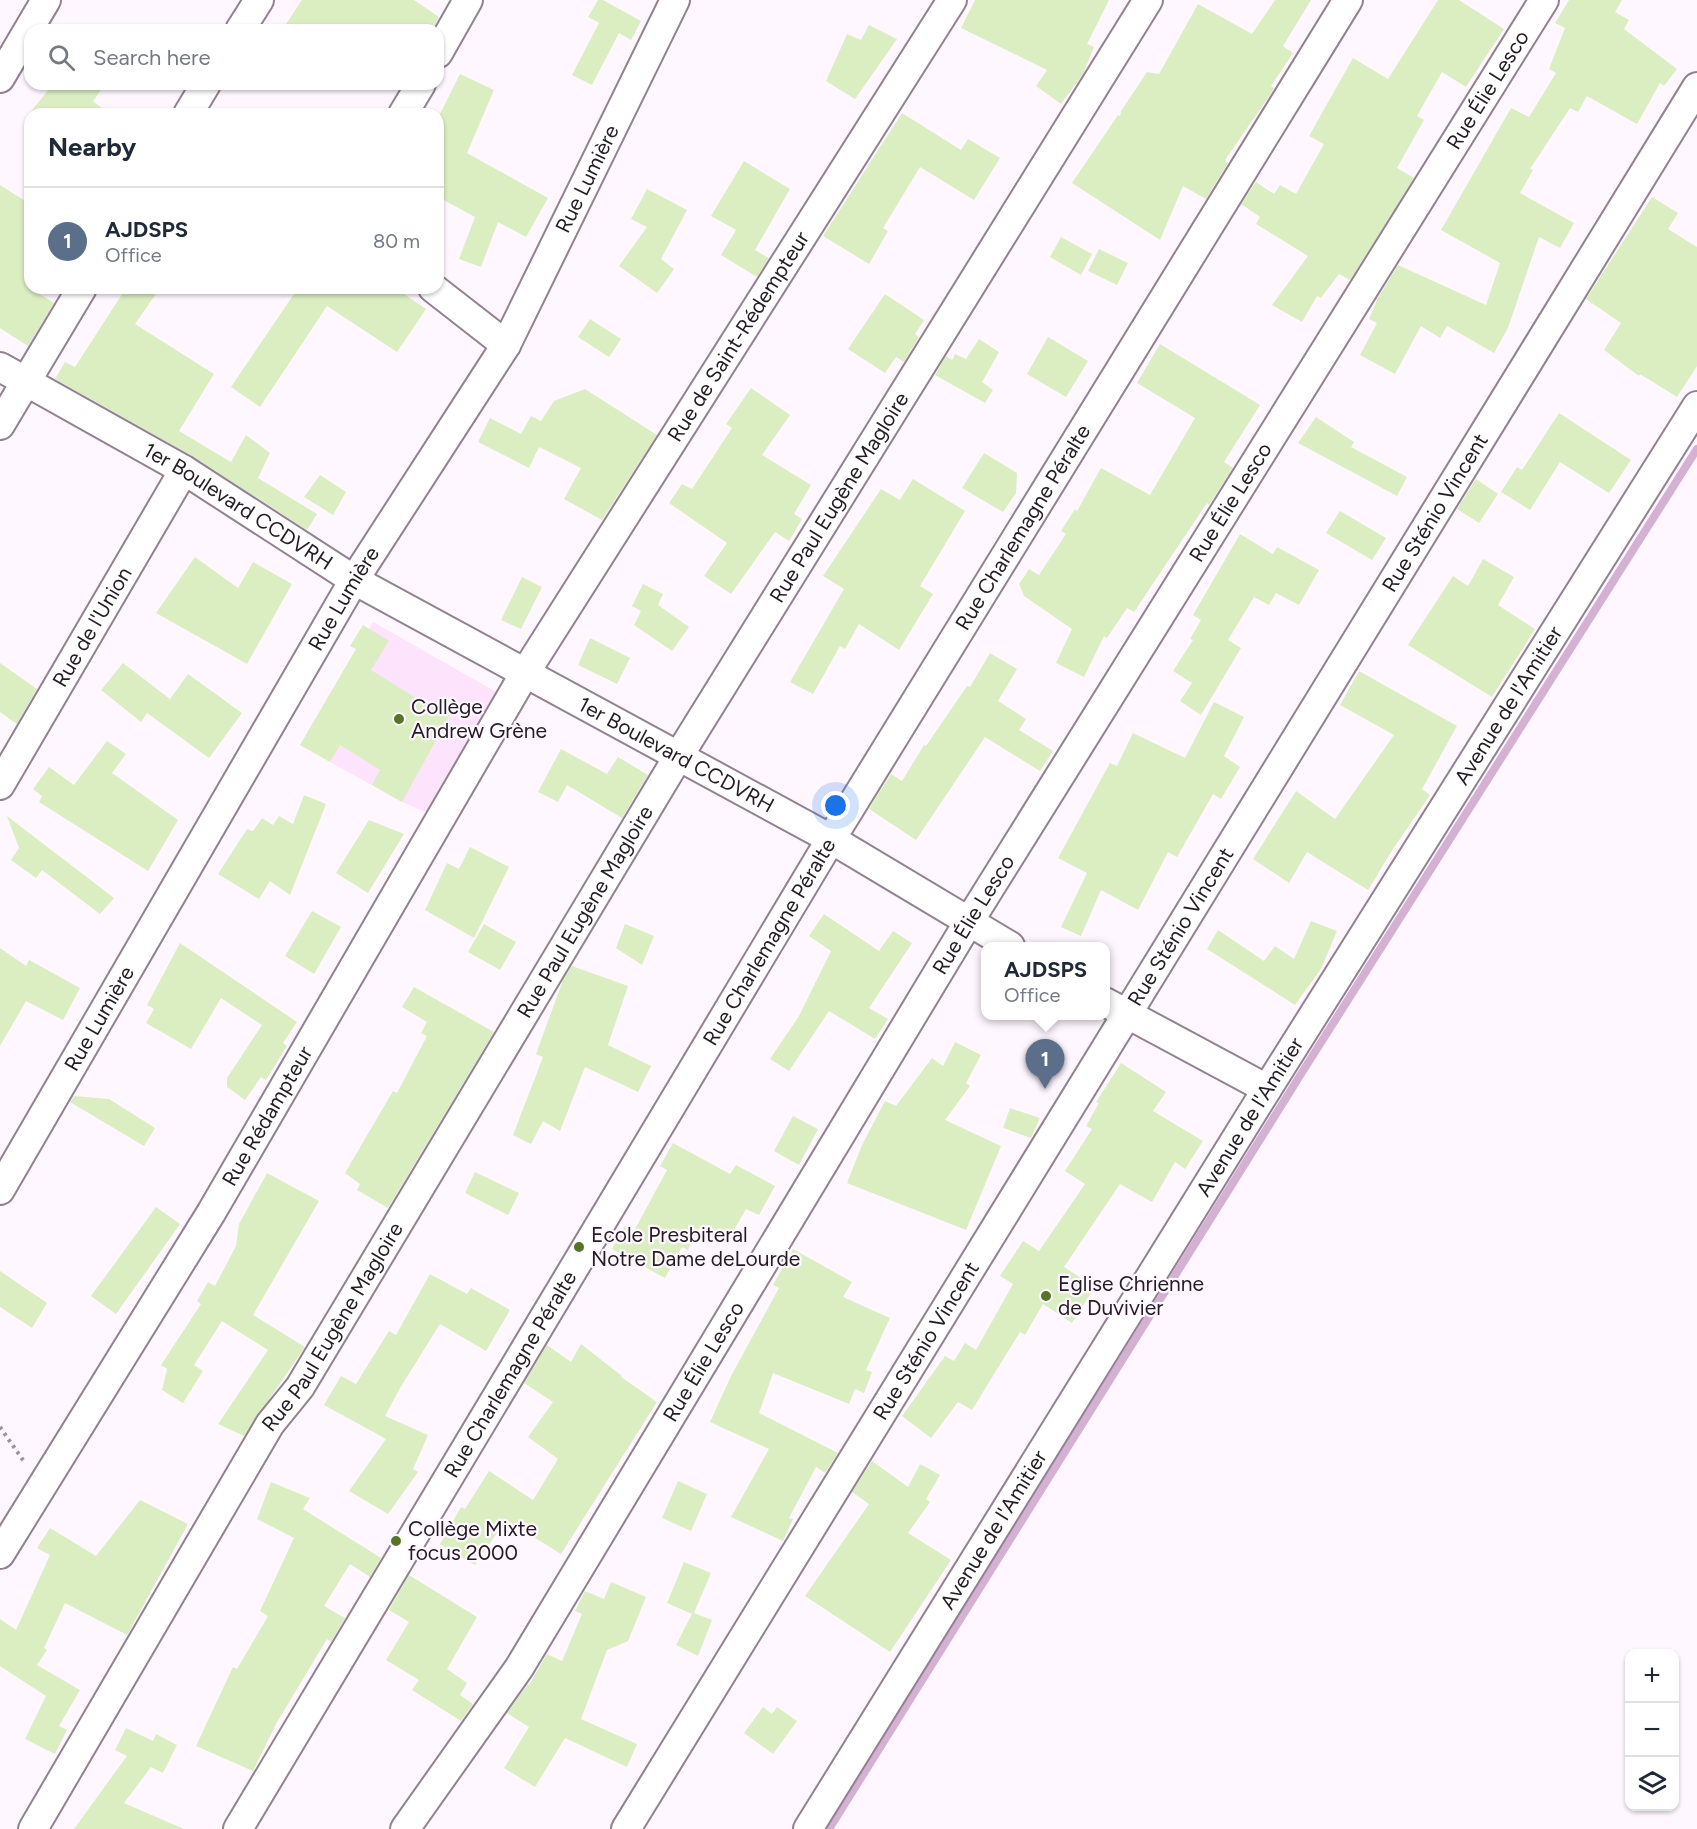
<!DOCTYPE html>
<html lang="en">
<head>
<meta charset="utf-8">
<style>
  body { margin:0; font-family:Figtree,sans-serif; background:#f6f6f7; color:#1f2937 }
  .controls { position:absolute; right:18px; bottom:18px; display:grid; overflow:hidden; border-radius:12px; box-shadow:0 2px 4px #0004 }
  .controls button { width:54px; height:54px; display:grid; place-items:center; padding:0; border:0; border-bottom:2px solid #e0e1e3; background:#fff; color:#1f2937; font:30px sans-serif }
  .you { position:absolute; left:836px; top:806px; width:21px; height:21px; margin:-15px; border:4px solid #fff; border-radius:50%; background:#1a73e8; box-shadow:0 0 0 9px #1a73e833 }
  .badge { display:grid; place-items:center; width:39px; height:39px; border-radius:50%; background:#0f766e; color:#fff; font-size:20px; font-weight:700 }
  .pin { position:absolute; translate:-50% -50px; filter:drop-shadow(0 2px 3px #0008) }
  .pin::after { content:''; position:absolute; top:32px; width:21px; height:18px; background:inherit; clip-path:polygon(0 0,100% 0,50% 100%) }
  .popup { position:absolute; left:981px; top:942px; width:129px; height:78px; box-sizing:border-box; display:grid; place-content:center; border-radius:12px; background:#fff; filter:drop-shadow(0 2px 4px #0005); font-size:20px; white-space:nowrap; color:#747a83 }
  .popup b { font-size:22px; color:#1f2937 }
  .popup::after { content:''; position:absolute; left:50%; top:100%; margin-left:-12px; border:12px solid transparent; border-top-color:#fff }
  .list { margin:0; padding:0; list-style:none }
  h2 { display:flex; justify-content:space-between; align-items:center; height:78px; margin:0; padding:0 24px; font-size:26px }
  h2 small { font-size:20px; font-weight:400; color:#747a83 }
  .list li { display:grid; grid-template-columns:39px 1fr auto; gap:18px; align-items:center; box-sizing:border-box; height:108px; padding:0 24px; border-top:2px solid #e0e1e3 }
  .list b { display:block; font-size:22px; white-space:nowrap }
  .list p { margin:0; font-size:20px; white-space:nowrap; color:#747a83 }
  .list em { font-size:20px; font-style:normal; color:#747a83 }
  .icon { flex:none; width:33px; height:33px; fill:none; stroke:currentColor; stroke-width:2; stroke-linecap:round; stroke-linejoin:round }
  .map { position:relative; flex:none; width:1697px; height:1829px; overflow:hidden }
  .search { position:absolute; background:#fff; box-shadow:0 2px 4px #0004; left:24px; top:24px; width:420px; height:66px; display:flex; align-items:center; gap:15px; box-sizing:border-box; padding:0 21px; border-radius:18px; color:#747a83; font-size:22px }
  .panel { position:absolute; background:#fff; box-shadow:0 2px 4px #0004; left:24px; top:108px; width:420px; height:186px; border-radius:18px }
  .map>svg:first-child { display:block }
  .built { fill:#fde4fc }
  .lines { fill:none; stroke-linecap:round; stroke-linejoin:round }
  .stream { stroke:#d4b0d3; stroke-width:8 }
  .building { fill:#daeec1 }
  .street-casing { stroke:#928191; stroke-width:32 }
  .path { stroke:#9b949b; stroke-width:4; stroke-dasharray:3 4.5; stroke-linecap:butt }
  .street { stroke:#fff; stroke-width:28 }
  .poi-dot { fill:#587428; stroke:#fff7ff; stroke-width:2 }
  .labels { text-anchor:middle; stroke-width:4.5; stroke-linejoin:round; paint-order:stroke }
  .street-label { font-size:21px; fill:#231d23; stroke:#fff7ff }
  .poi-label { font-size:21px; fill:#231d23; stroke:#fff7ff; text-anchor:start }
</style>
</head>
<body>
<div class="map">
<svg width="1697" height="1829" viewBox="0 0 1697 1829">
  <rect width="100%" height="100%" fill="#fff7ff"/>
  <!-- built -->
  <polygon class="built" points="373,622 498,693 428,813 402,802 300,745"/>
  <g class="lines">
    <!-- stream -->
    <polyline class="stream" points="829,1829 1301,1074 1697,449"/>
  </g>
  <!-- building -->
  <g class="building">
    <polygon points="302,0 414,0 439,17 432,30 282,30"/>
    <polygon points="598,0 603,0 641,21 631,40 619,33 592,85 572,75 599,23 588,17"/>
    <polygon points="975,0 1109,0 1087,44 1094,47 1083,74 1061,104 1036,86 1047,70 961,28"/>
    <polygon points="1275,0 1311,0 1283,46 1293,53 1271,86 1274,88 1268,98 1225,160 1228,163 1206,199 1183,186 1160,240 1072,183 1118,115 1120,116 1121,111 1147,72 1159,74 1198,4 1252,34"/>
    <polygon points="1438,0 1459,0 1504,29 1466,87 1442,72 1417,116 1424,120 1397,168 1414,178 1350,280 1339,274 1321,298 1317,296 1302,322 1272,305 1308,256 1256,224 1260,217 1241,204 1256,182 1274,194 1280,185 1296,194 1324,144 1309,136 1353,58 1388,79"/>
    <polygon points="1569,0 1622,0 1615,12 1629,20 1624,29 1677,69 1664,86 1660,83 1637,124 1587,96 1578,112 1570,108 1530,169 1533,170 1520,193 1574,223 1560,248 1539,237 1508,328 1494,353 1447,326 1440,338 1421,326 1395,374 1360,355 1377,323 1369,319 1378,298 1398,265 1486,305 1500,263 1441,230 1511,108 1529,117 1556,73 1549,69 1565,28 1555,23"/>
    <polygon points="869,25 897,39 855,99 826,81 847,34 861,40"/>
    <polygon points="460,74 494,90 467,153 548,198 526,237 498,222 481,267 459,259 475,217 438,197 438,118"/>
    <polygon points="53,84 105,84 93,101 109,114 29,114"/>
    <polygon points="902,113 961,150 968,139 1000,158 974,200 920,167 883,228 888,231 869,264 823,236"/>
    <polygon points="744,161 790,189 755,250 769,258 757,277 721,255 736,230 711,216"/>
    <polygon points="0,185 30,204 30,288 54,303 28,346 0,328"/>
    <polygon points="647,189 687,210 661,259 674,269 657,293 619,266 647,227 631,219"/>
    <polygon points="1652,197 1678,213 1668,229 1697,247 1697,366 1677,397 1640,374 1639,376 1604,350 1621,323 1586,299"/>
    <polygon points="1061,237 1092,254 1081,275 1050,257"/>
    <polygon points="1099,249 1128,263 1117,285 1088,271"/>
    <polygon points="126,288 160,288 135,324 214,374 179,431 231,462 246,435 270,453 258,478 317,514 307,530 192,456 55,379 65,362 75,367"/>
    <polygon points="298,288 395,288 426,309 397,352 327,306 260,407 231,387"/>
    <polygon points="885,294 924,320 915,334 919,337 904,362 896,357 885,373 848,349"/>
    <polygon points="590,319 621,339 609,357 578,337"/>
    <polygon points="1048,337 1088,361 1066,397 1027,374"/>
    <polygon points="979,339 999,352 982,382 993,390 985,403 935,375 946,356 952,360 955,354 966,359"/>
    <polygon points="1160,344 1260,405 1224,462 1233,468 1209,505 1207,503 1134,612 1127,608 1107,638 1104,636 1084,677 1056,663 1072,629 1024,596 1019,584 1029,569 1039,575 1066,534 1061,531 1075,509 1077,511 1101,468 1150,495 1195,418 1137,383"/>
    <polygon points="751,388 790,415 762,455 811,485 794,514 802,519 789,541 775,532 731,594 704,576 727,543 669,503 682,484 692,489 732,428 726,424"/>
    <polygon points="585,389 657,435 602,520 564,499 581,468 539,447 529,468 478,442 490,418 521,434 531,416 541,421 554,401"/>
    <polygon points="1559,413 1631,460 1609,493 1560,462 1530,510 1501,492 1517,467 1522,470"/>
    <polygon points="1316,417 1354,442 1351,447 1407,477 1397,496 1298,443"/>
    <polygon points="984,453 1017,473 1016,493 1003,512 962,488"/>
    <polygon points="320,475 346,492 333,515 304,497"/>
    <polygon points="913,479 965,511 920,586 933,594 899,650 859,624 845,649 840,646 813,694 790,682 844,589 823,576 881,489 900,500"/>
    <polygon points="1476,479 1498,494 1479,523 1457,509"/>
    <polygon points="1340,511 1386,538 1372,560 1326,533"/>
    <polygon points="1240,534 1273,554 1277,547 1319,570 1299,605 1276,593 1269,605 1254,597 1228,640 1241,648 1201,715 1180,701 1192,683 1173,671 1193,640 1190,639 1201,620 1193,615"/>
    <polygon points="195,557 238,588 253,562 292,584 247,664 156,613"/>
    <polygon points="1483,559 1514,577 1498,605 1535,629 1492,697 1408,645 1453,576 1468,586"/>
    <polygon points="522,577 542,587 521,629 501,620"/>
    <polygon points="643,584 663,594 658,605 689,627 672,651 634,625 641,611 632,606"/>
    <polygon points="363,625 389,641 371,670 419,700 450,715 402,802 372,785 380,770 340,745 330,762 300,745 356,649 350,646"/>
    <polygon points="590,638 630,658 617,684 578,665"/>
    <polygon points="990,653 1017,669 998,701 1026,719 1019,730 1053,751 1040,771 985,737 916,840 869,809 891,774 902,781 924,745 926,746 967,686 970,687"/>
    <polygon points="0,663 37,689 17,724 0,712"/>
    <polygon points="123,663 170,699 188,674 242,713 209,758 147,713 141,722 101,690"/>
    <polygon points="1359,671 1457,726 1422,789 1430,795 1393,849 1368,890 1307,852 1289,883 1253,859 1296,791 1335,819 1394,735 1340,705"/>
    <polygon points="1214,702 1244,717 1224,756 1240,767 1221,799 1213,794 1177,857 1168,852 1138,910 1101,890 1081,936 1061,927 1087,873 1058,858 1110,763 1117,766 1133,733 1185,758"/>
    <polygon points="107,741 126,754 112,773 178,820 148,871 39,802 42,796 33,789 49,767 74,785"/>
    <polygon points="561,749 607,774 618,757 648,775 622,818 567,785 558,802 538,792"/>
    <polygon points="304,795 326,804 290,895 270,881 259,899 218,874 247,829 253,831 262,818 273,825 279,816 293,824"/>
    <polygon points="7,816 114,898 100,914 42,870 36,878 11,860 19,848"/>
    <polygon points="369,820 404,834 368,893 336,873"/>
    <polygon points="470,847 509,867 474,938 425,910 447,863 459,869"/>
    <polygon points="312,911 341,927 314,974 285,956"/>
    <polygon points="824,914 879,951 893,931 912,943 869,1008 888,1019 875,1039 829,1011 789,1071 770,1059 799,1016 831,951 809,936"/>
    <polygon points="1311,921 1337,931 1321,969 1295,1005 1207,949 1218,930 1264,961 1275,946 1294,959"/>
    <polygon points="484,924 516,942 500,970 468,952"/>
    <polygon points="625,924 654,936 642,965 616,948"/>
    <polygon points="180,943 297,1022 283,1043 287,1046 266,1080 261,1077 245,1100 227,1087 227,1078 262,1025 221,998 191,1049 146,1023 154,1009 147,1005"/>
    <polygon points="0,948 26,966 29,960 80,988 63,1020 26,1001 0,1046"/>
    <polygon points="572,966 628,986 608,1045 651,1066 638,1092 585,1067 560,1131 543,1121 531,1144 513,1135 543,1057 536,1054 563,980"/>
    <polygon points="414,987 494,1032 388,1208 357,1190 360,1184 345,1173 393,1091 397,1093 427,1036 421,1033 427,1022 402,1007"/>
    <polygon points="955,1042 981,1055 966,1083 970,1086 945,1120 1001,1146 966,1230 847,1183 862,1145 885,1101 896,1106 932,1058 943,1066"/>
    <polygon points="1121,1063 1166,1092 1153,1111 1203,1141 1185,1169 1175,1162 1152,1202 1120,1184 1064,1267 1095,1287 1072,1323 1043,1304 1025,1335 1020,1332 972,1410 958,1402 931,1438 902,1416 945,1356 954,1361 965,1343 976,1350 1013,1284 1000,1276 1023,1241 1039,1251 1085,1184 1065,1171 1092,1129 1086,1126 1099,1103 1096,1102"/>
    <polygon points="74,1096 109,1099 155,1128 144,1146 70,1102"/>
    <polygon points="1010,1108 1040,1118 1031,1138 1003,1128"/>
    <polygon points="793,1116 818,1129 799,1165 774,1151"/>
    <polygon points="673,1143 730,1174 736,1165 775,1186 759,1215 746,1209 726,1244 699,1228 688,1250 682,1247 665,1278 612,1249 625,1226 634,1231 667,1170 660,1166"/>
    <polygon points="475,1172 519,1193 508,1215 465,1193"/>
    <polygon points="267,1173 319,1201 253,1315 305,1347 244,1436 218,1424 268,1350 222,1321 194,1365 203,1371 183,1403 162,1390 167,1369 161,1365 201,1304 197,1301 208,1282 215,1286 236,1246 239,1224"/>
    <polygon points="156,1207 180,1224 116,1314 91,1296"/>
    <polygon points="793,1249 852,1282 843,1297 890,1318 866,1370 872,1372 864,1393 855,1389 849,1404 773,1373 759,1413 838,1453 825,1473 816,1467 789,1518 793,1519 783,1541 731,1517 769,1449 710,1422 731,1376 779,1288 773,1285"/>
    <polygon points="0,1271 47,1303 32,1328 0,1307"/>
    <polygon points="430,1274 467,1294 471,1288 510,1310 486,1351 440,1324 400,1388 385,1416 428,1435 413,1469 418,1472 388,1514 349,1491 386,1439 324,1405 341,1376 356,1384 389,1331 396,1335"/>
    <polygon points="581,1344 622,1376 621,1377 657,1402 561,1554 506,1520 475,1565 440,1544 461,1507 465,1509 489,1471 533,1500 558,1459 528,1437 553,1402 524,1383 547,1345 571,1362"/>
    <polygon points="872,1461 908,1487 920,1464 940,1475 926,1499 930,1502 908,1533 951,1560 890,1652 805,1596 869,1504 852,1492"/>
    <polygon points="678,1481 707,1494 691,1531 662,1518"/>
    <polygon points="271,1482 310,1498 303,1509 381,1558 370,1577 350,1564 324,1606 345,1618 331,1642 327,1639 276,1724 253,1771 196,1746 233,1667 237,1669 268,1616 260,1611 294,1538 257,1519"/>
    <polygon points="140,1500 188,1524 127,1635 65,1603 44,1648 47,1650 37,1665 80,1690 59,1726 67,1730 55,1754 25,1739 46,1696 0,1666 0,1619 16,1630 50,1555 37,1548 50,1528 96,1556"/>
    <polygon points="684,1562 711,1573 694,1613 712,1620 698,1656 676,1645 692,1614 667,1603"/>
    <polygon points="409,1575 477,1617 447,1669 467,1683 460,1695 473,1704 461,1721 412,1690 419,1680 386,1660 409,1622 389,1610"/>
    <polygon points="611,1582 646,1597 628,1641 607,1650 581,1719 637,1744 627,1767 565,1738 535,1787 504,1768 529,1727 507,1713 528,1684 529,1685 547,1654 562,1661 582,1614 575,1611 585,1591 604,1599"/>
    <polygon points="763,1707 772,1714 777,1707 797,1721 773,1754 744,1733"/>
    <polygon points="126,1728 153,1741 156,1734 177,1745 163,1773 151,1767 124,1803 184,1829 74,1829 127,1756 115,1750"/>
  </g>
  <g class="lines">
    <defs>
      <g id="street">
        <polyline points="240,30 259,0"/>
        <polyline points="438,53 468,0"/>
        <polyline points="0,78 46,0"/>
        <polyline points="188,114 206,84"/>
        <polyline points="403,114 421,84"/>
        <polyline points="433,288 506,345"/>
        <path id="s1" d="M0 367 184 470 354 580 831 839 1010 946"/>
        <polyline points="0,425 82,288"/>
        <path id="s2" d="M0 785 184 470"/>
        <polyline points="1105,1002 1267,1089"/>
        <path id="s3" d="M0 1190 354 580 506 345 675 0"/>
        <path id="s4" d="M0 1554 211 1213 525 673 952 0"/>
        <path id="s5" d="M33 1829 270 1424 300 1387 678 757 1148 0"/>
        <path id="s6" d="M238 1829 831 839 1348 0"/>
        <path id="s7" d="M405 1829 519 1668 968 923 1544 0"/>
        <path id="s8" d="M626 1829 1697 87"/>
        <path id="s9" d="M808 1829 1267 1089 1697 406"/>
      </g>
    </defs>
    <!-- street casing -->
    <use href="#street" class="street-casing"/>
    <!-- path -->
    <polyline class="path" points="0,1427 25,1463"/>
    <!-- street -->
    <use href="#street" class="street"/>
  </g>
  <!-- markers -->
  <g class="poi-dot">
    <circle cx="399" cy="719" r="6"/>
    <circle cx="579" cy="1247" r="6"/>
    <circle cx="1046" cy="1296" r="6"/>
    <circle cx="396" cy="1541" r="6"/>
  </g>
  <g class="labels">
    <!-- street labels -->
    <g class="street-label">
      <text dy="7" stroke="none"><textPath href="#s7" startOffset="2049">Rue Élie Lesco</textPath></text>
      <text dy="7" stroke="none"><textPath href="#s3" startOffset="1170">Rue Lumière</textPath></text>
      <text dy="7" stroke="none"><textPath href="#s4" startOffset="1424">Rue de Saint-Rédempteur</textPath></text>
      <text dy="7" stroke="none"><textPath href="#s5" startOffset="1557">Rue Paul Eugène Magloire</textPath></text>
      <text dy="7" stroke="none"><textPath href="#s7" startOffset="1563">Rue Élie Lesco</textPath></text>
      <text dy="7" stroke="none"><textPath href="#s1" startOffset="276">1er Boulevard CCDVRH</textPath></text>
      <text dy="7" stroke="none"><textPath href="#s8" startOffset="1545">Rue Sténio Vincent</textPath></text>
      <text dy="7" stroke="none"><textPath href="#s6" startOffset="1520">Rue Charlemagne Péralte</textPath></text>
      <text dy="7" stroke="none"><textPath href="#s3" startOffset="684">Rue Lumière</textPath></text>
      <text dy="7" stroke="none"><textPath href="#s2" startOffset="183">Rue de l'Union</textPath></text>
      <text dy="7" stroke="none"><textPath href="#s9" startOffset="1324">Avenue de l'Amitier</textPath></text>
      <text dy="7" stroke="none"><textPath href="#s1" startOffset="780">1er Boulevard CCDVRH</textPath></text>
      <text dy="7" stroke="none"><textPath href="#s5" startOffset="1071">Rue Paul Eugène Magloire</textPath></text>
      <text dy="7" stroke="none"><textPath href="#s7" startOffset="1077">Rue Élie Lesco</textPath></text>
      <text dy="7" stroke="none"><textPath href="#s8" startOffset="1059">Rue Sténio Vincent</textPath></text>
      <text dy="7" stroke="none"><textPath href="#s6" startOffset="1034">Rue Charlemagne Péralte</textPath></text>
      <text dy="7" stroke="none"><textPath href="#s3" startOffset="198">Rue Lumière</textPath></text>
      <text dy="7" stroke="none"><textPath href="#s4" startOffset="513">Rue Rédampteur</textPath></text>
      <text dy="7" stroke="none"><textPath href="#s9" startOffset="838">Avenue de l'Amitier</textPath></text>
      <text dy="7" stroke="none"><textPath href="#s5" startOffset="585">Rue Paul Eugène Magloire</textPath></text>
      <text dy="7" stroke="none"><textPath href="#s8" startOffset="573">Rue Sténio Vincent</textPath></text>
      <text dy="7" stroke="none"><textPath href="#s7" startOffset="555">Rue Élie Lesco</textPath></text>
      <text dy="7" stroke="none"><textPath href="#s6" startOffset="530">Rue Charlemagne Péralte</textPath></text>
      <text dy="7" stroke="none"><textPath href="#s9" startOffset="352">Avenue de l'Amitier</textPath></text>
    </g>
    <!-- poi labels -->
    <g class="poi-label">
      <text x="411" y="714">Collège<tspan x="411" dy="24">Andrew Grène</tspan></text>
      <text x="591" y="1242">Ecole Presbiteral<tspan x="591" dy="24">Notre Dame deLourde</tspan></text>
      <text x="1058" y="1291">Eglise Chrienne<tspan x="1058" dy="24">de Duvivier</tspan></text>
      <text x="408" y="1536">Collège Mixte<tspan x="408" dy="24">focus 2000</tspan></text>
    </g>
  </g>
</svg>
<div class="controls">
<button>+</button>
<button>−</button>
<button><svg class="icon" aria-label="layers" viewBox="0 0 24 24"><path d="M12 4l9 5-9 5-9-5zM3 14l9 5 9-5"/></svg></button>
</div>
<div class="you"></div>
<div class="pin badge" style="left:1045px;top:1089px;background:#5c6f8a">1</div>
<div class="popup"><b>AJDSPS</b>Office</div>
<div class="search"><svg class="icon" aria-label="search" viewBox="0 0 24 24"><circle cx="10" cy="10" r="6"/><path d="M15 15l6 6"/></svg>Search here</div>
<section class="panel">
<h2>Nearby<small></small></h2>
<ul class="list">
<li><span class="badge" style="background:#5c6f8a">1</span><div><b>AJDSPS</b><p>Office</p></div><em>80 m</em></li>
</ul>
</section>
</div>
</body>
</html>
